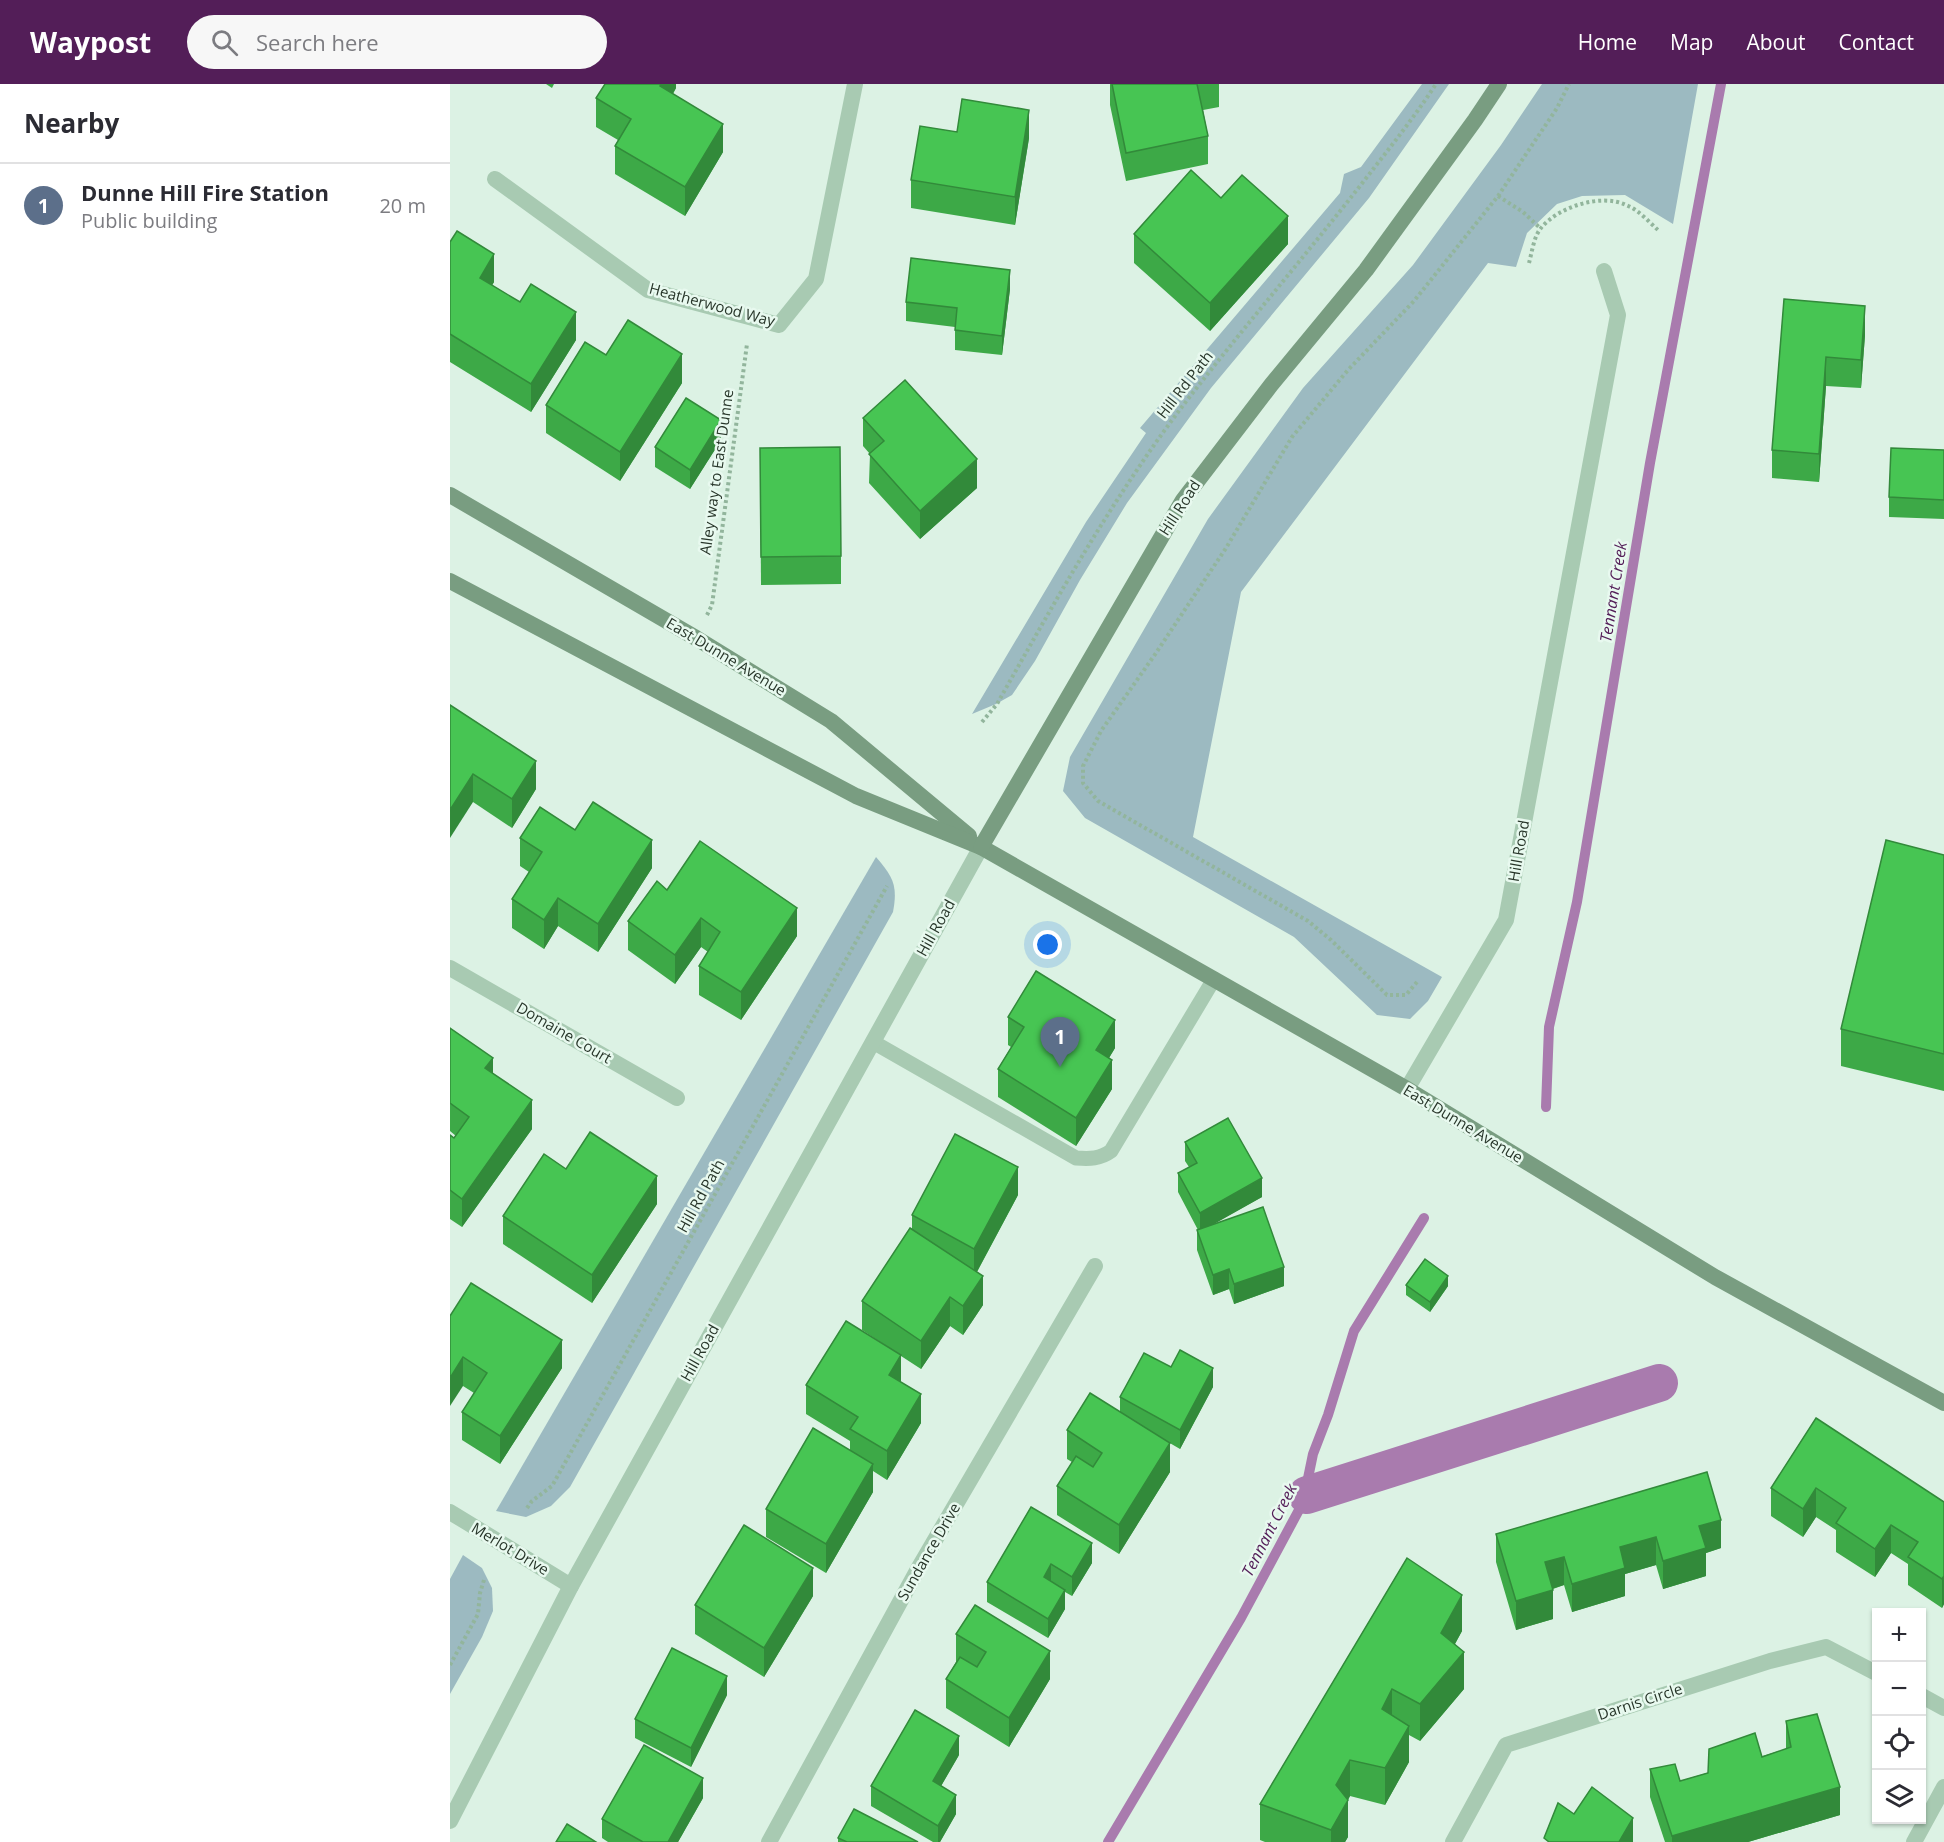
<!DOCTYPE html>
<html lang="en">
<head>
<meta charset="utf-8">
<style>
  body { margin:0; font-family:"Open Sans",sans-serif; background:#f7f7f7; color:#2b2b33 }
  .controls { position:absolute; right:18px; bottom:18px; display:grid; overflow:hidden; border-radius:0px; box-shadow:0 2px 4px #0004 }
  .controls button { width:54px; height:54px; display:grid; place-items:center; padding:0; border:0; border-bottom:2px solid #e1e1e2; background:#fff; color:#2b2b33; font:30px sans-serif }
  .you { position:absolute; left:598px; top:861px; width:21px; height:21px; margin:-15px; border:4px solid #fff; border-radius:50%; background:#1a73e8; box-shadow:0 0 0 9px #1a73e833 }
  .badge { display:grid; place-items:center; width:39px; height:39px; border-radius:50%; background:#531e58; color:#fff; font-size:20px; font-weight:700 }
  .pin { position:absolute; translate:-50% -50px; filter:drop-shadow(0 2px 3px #0008) }
  .pin::after { content:''; position:absolute; top:32px; width:21px; height:18px; background:inherit; clip-path:polygon(0 0,100% 0,50% 100%) }
  .list { margin:0; padding:0; list-style:none }
  h2 { display:flex; justify-content:space-between; align-items:center; height:78px; margin:0; padding:0 24px; font-size:26px }
  h2 small { font-size:20px; font-weight:400; color:#7c7c81 }
  .list li { display:grid; grid-template-columns:39px 1fr auto; gap:18px; align-items:center; box-sizing:border-box; height:84px; padding:0 24px; border-top:2px solid #e1e1e2 }
  .list b { display:block; font-size:22px; white-space:nowrap }
  .list p { margin:0; font-size:20px; white-space:nowrap; color:#7c7c81 }
  .list em { font-size:20px; font-style:normal; color:#7c7c81 }
  .icon { flex:none; width:33px; height:33px; fill:none; stroke:currentColor; stroke-width:2; stroke-linecap:round; stroke-linejoin:round }
  .map { position:relative; flex:none; width:1494px; height:1758px; overflow:hidden }
  header { display:flex; align-items:center; gap:36px; box-sizing:border-box; height:84px; padding:0 30px; background:#531e58; color:#fff }
  header strong { font-size:28px }
  nav { display:flex; gap:33px; margin-inline-start:auto; font-size:21px }
  .search { width:420px; height:54px; background:#f7f7f7; display:flex; align-items:center; gap:15px; box-sizing:border-box; padding:0 21px; border-radius:33px; color:#7c7c81; font-size:22px }
  main { display:flex }
  aside { flex:1; background:#fff }
  .map>svg:first-child { display:block }
  .green { fill:#9cbac1 }
  .lines { fill:none; stroke-linecap:round; stroke-linejoin:round }
  .stream { stroke:#a97bae; stroke-width:10 }
  .canal { stroke:#a97bae; stroke-width:38 }
  .path { stroke:#92b59c; stroke-width:4; stroke-dasharray:3 3; stroke-linecap:butt }
  .service { stroke:#a8cab2; stroke-width:15 }
  .minor { stroke:#a8cab2; stroke-width:16 }
  .tertiary { stroke:#a8cab2; stroke-width:16 }
  .secondary { stroke:#799d81; stroke-width:16 }
  .wall { fill:#3da947 }
  .shaded-wall { fill:#328a3a }
  .building { fill:#47c553; stroke:#328a3a; stroke-width:1.5 }
  .labels { text-anchor:middle; stroke-width:5; stroke-linejoin:round; paint-order:stroke }
  .street-label { font-size:15px; fill:#28362a; stroke:#e8f9ef }
  .water-label { font-size:16px; font-style:italic; fill:#531e58; stroke:#e8f9ef }
</style>
</head>
<body>
<header>
<strong>Waypost</strong>
<div class="search"><svg class="icon" aria-label="search" viewBox="0 0 24 24"><circle cx="10" cy="10" r="6"/><path d="M15 15l6 6"/></svg>Search here</div>
<nav><a>Home</a><a>Map</a><a>About</a><a>Contact</a></nav>
</header>
<main>
<aside>
<h2>Nearby<small></small></h2>
<ul class="list">
<li><span class="badge" style="background:#5c6f8a">1</span><div><b>Dunne Hill Fire Station</b><p>Public building</p></div><em>20 m</em></li>
</ul>
</aside>
<div class="map">
<svg width="1494" height="1758" viewBox="0 0 1494 1758">
  <rect width="100%" height="100%" fill="#dcf2e4"/>
  <!-- green -->
  <g class="green">
    <polygon points="972,0 999,0 919,114 761,304 677,419 630,496 585,577 562,611 546,620 522,630 636,438 696,349 690,344 890,109 894,90 911,83"/>
    <polygon points="1092,0 1248,0 1223,140 1175,111 1132,112 1107,120 1077,149 1066,183 1038,179 791,508 743,753 992,893 978,917 960,935 927,931 844,853 635,734 613,707 620,673 758,435 853,304 963,181 1051,61"/>
    <path d="M426 773C443 793 448 801 443 828L120 1403 101 1422 76 1433 46 1427Z"/>
    <polygon points="13,1471 32,1484 42,1504 43,1527 32,1553 0,1610 0,1495"/>
  </g>
  <g class="lines">
    <!-- stream -->
    <g class="stream">
      <polyline points="1096,1023 1099,943 1127,818 1200,379 1271,0"/>
      <polyline points="658,1758 791,1534 857,1411 857,1399 863,1370 878,1331 904,1247 974,1134"/>
    </g>
    <!-- canal -->
    <polyline class="canal" points="857,1411 1209,1299"/>
    <!-- path -->
    <g class="path">
      <polyline points="1048,112 1073,128 1090,144"/>
      <path d="M1079 179C1082 168 1084 152 1091 144 1108 123 1151 109 1176 121 1189 126 1199 138 1209 147"/>
      <polyline points="257,531 262,521 297,260"/>
      <path d="M532 638 547 620C608 512 668 404 745 306 804 231 866 159 924 84 946 56 967 29 986 0"/>
      <polyline points="967,898 956,911 937,911 881,856 858,837 648,717 633,699 633,682 651,647 706,569 776,464 842,353 898,286 964,217 1048,112 1107,24 1119,0"/>
      <polyline points="77,1424 82,1417 102,1402 437,802"/>
      <polyline points="0,1581 28,1530 30,1509 34,1496"/>
    </g>
    <!-- service -->
    <path class="service" d="M423 958 626 1074C640 1075 650 1075 661 1067L764 895"/>
    <!-- minor -->
    <g class="minor">
      <polyline points="45,95 198,206 329,241 366,195 405,0"/>
      <polyline points="0,884 227,1014"/>
      <polyline points="957,1005 1056,836 1168,231 1154,187"/>
      <polyline points="0,1428 121,1502"/>
      <polyline points="1472,1612 1494,1624"/>
      <polyline points="319,1758 468,1485 645,1182"/>
      <polyline points="1003,1758 1056,1661 1320,1577 1376,1563 1426,1589"/>
      <polyline points="1464,1758 1494,1703"/>
    </g>
    <!-- tertiary -->
    <polyline class="tertiary" points="0,1737 121,1502 531,763"/>
    <!-- secondary -->
    <g class="secondary">
      <polyline points="0,411 246,554 381,637 519,752"/>
      <polyline points="0,497 406,712 531,763 957,1005 1265,1193 1494,1319"/>
      <polyline points="531,763 733,416 821,301 916,186 1025,36 1049,0"/>
    </g>
  </g>
  <!-- wall -->
  <g class="wall">
    <polygon points="96,0 104,0 102,4"/>
    <polygon points="226,0 226,4 223,10 273,68 235,132 165,90 165,62 168,56 146,43 146,14"/>
    <polygon points="660,0 769,0 769,23 753,26 758,52 758,80 676,97 660,21"/>
    <polygon points="507,48 579,54 565,141 461,124 461,96"/>
    <polygon points="771,114 838,160 760,247 684,179 684,150"/>
    <polygon points="0,158 44,198 42,201 126,256 81,328 0,278"/>
    <polygon points="560,205 552,271 505,266 505,243 456,237 456,218"/>
    <polygon points="1334,215 1415,251 1411,304 1376,302 1369,398 1322,394 1322,366"/>
    <polygon points="156,271 232,299 170,397 96,349 96,321"/>
    <polygon points="413,334 527,404 470,455 419,399 420,370 413,362"/>
    <polygon points="271,356 240,405 205,383 205,363"/>
    <polygon points="310,364 391,472 391,500 311,501"/>
    <polygon points="1494,366 1494,435 1439,433 1439,413"/>
    <polygon points="0,621 86,705 62,744 23,718"/>
    <polygon points="125,746 202,784 148,868 108,842 94,865 62,844 62,815 79,788 70,782 70,754"/>
    <polygon points="1494,771 1494,1007 1391,982 1391,945"/>
    <polygon points="217,806 347,852 291,936 249,911 249,882 258,868 251,863 225,900 178,866 178,837"/>
    <polygon points="558,933 665,964 659,974 662,1005 626,1062 548,1013 548,985 561,963 558,961"/>
    <polygon points="0,944 43,989 82,1045 12,1143 0,1135 0,1051 4,1054 6,1052 0,1047"/>
    <polygon points="735,1058 812,1113 763,1140 834,1202 784,1220 779,1205 763,1211 747,1166 747,1146 748,1146 728,1108 728,1089 739,1083 735,1077"/>
    <polygon points="568,1111 527,1188 533,1221 513,1251 500,1242 471,1285 451,1272 451,1298 471,1339 437,1396 423,1387 423,1408 376,1489 316,1453 316,1425 400,1366 400,1357 356,1330 356,1301 438,1263 412,1246 412,1217 462,1145 462,1131"/>
    <polygon points="207,1120 142,1219 53,1160 53,1132"/>
    <polygon points="956,1201 998,1202 980,1228 956,1211"/>
    <polygon points="0,1232 112,1284 50,1380 12,1356 12,1328 24,1309 13,1302"/>
    <polygon points="721,1283 763,1303 730,1365 718,1358 720,1388 669,1470 607,1431 607,1402 622,1378 617,1375 617,1346 670,1328 670,1313"/>
    <polygon points="1366,1334 1494,1418 1494,1520 1492,1524 1458,1501 1458,1480 1441,1469 1425,1493 1386,1468 1386,1446 1366,1433 1353,1453 1321,1432 1321,1404"/>
    <polygon points="1257,1388 1271,1464 1256,1469 1256,1492 1213,1505 1206,1481 1175,1490 1175,1512 1122,1528 1114,1501 1103,1505 1103,1535 1066,1546 1046,1478 1046,1450"/>
    <polygon points="581,1423 642,1479 622,1512 615,1508 615,1525 598,1554 537,1518 537,1498"/>
    <polygon points="957,1474 1012,1547 1005,1560 1014,1605 970,1657 959,1651 959,1678 935,1721 900,1712 898,1716 898,1753 895,1758 815,1758 810,1756 810,1720"/>
    <polygon points="363,1512 314,1593 245,1550 245,1521"/>
    <polygon points="506,1550 600,1595 559,1663 496,1624 496,1595 506,1578"/>
    <polygon points="277,1611 241,1683 185,1654 185,1635"/>
    <polygon points="1336,1637 1390,1731 1298,1758 1215,1758 1200,1713 1200,1685 1230,1697 1336,1665"/>
    <polygon points="509,1671 491,1702 506,1730 490,1758 483,1758 421,1722 421,1702"/>
    <polygon points="253,1714 228,1758 158,1758 152,1754 152,1735"/>
    <polygon points="388,1754 468,1758 388,1758"/>
  </g>
  <!-- shaded-wall -->
  <g class="shaded-wall">
    <polygon points="211,0 226,0 226,4 210,30 210,2"/>
    <polygon points="579,26 579,54 565,141 565,113"/>
    <polygon points="273,40 273,68 235,132 235,103"/>
    <polygon points="838,132 838,160 760,247 760,219"/>
    <polygon points="44,170 44,198 30,222 30,194"/>
    <polygon points="560,186 560,205 552,271 552,252"/>
    <polygon points="1415,222 1415,251 1411,304 1411,276"/>
    <polygon points="126,228 126,256 81,328 81,300"/>
    <polygon points="232,270 232,299 170,397 170,368"/>
    <polygon points="1376,273 1376,302 1369,398 1369,370"/>
    <polygon points="271,336 271,356 240,405 240,386"/>
    <polygon points="527,375 527,404 470,455 470,427"/>
    <polygon points="86,677 86,705 62,744 62,715"/>
    <polygon points="23,690 23,718 0,754 0,726"/>
    <polygon points="202,756 202,784 148,868 148,840"/>
    <polygon points="108,814 108,842 94,865 94,836"/>
    <polygon points="347,824 347,852 291,936 291,908"/>
    <polygon points="251,834 251,863 225,900 225,871"/>
    <polygon points="665,936 665,964 646,995 646,966"/>
    <polygon points="43,974 43,1003 35,984"/>
    <polygon points="662,976 662,1005 626,1062 626,1034"/>
    <polygon points="82,1016 82,1045 12,1143 12,1115"/>
    <polygon points="568,1083 568,1111 524,1193 524,1165"/>
    <polygon points="207,1092 207,1120 142,1219 142,1191"/>
    <polygon points="812,1094 812,1113 750,1148 750,1129"/>
    <polygon points="834,1183 834,1202 784,1220 784,1200"/>
    <polygon points="779,1185 779,1205 763,1211 763,1191"/>
    <polygon points="533,1192 533,1221 513,1251 513,1222"/>
    <polygon points="998,1192 998,1202 980,1228 980,1218"/>
    <polygon points="500,1213 500,1242 471,1285 471,1257"/>
    <polygon points="112,1256 112,1284 50,1380 50,1352"/>
    <polygon points="451,1271 451,1299 439,1291"/>
    <polygon points="13,1273 13,1302 0,1322 0,1294"/>
    <polygon points="763,1284 763,1303 730,1365 730,1346"/>
    <polygon points="471,1310 471,1339 437,1396 437,1367"/>
    <polygon points="720,1359 720,1388 669,1470 669,1441"/>
    <polygon points="423,1380 423,1408 376,1489 376,1460"/>
    <polygon points="1366,1404 1366,1433 1353,1453 1353,1425"/>
    <polygon points="1271,1436 1271,1464 1256,1469 1256,1492 1213,1505 1213,1477 1249,1442"/>
    <polygon points="1441,1441 1441,1469 1425,1493 1425,1465"/>
    <polygon points="1206,1453 1206,1481 1175,1490 1175,1512 1122,1528 1122,1500 1170,1463"/>
    <polygon points="642,1459 642,1479 622,1512 622,1493"/>
    <polygon points="1114,1473 1114,1501 1095,1507 1095,1478"/>
    <polygon points="601,1480 601,1500 594,1493"/>
    <polygon points="363,1484 363,1512 314,1593 314,1564"/>
    <polygon points="1494,1492 1494,1520 1492,1524 1492,1495"/>
    <polygon points="615,1506 615,1525 598,1554 598,1535"/>
    <polygon points="1103,1506 1103,1535 1066,1546 1066,1517"/>
    <polygon points="1012,1511 1012,1547 991,1585 991,1549"/>
    <polygon points="600,1567 600,1595 559,1663 559,1634"/>
    <polygon points="1014,1568 1014,1605 970,1657 970,1620"/>
    <polygon points="277,1592 277,1611 241,1683 241,1664"/>
    <polygon points="942,1605 942,1642 932,1625"/>
    <polygon points="959,1642 959,1678 935,1721 935,1684"/>
    <polygon points="509,1652 509,1671 483,1716 483,1697"/>
    <polygon points="900,1676 900,1712 890,1730 898,1716 898,1753 895,1758 881,1758 881,1746 886,1701"/>
    <polygon points="253,1694 253,1714 228,1758 218,1758"/>
    <polygon points="1390,1703 1390,1731 1298,1758 1222,1758 1222,1752"/>
    <polygon points="506,1711 506,1730 490,1758 488,1758 488,1742"/>
    <polygon points="1183,1734 1183,1758 1169,1758"/>
  </g>
  <!-- building -->
  <g class="building">
    <polygon points="155,0 211,0 210,2 273,40 235,103 165,62 181,35 146,14"/>
    <polygon points="662,0 747,0 758,52 676,69"/>
    <polygon points="512,15 579,26 565,113 461,96 470,42 507,48"/>
    <polygon points="741,86 771,114 792,91 838,132 760,219 684,150"/>
    <polygon points="7,147 44,170 30,194 70,218 81,200 126,228 81,300 0,250 0,158"/>
    <polygon points="461,174 560,186 552,252 505,246 507,224 456,218"/>
    <polygon points="1334,215 1415,222 1411,276 1376,273 1369,370 1322,366"/>
    <polygon points="178,236 232,270 170,368 96,321 135,258 156,271"/>
    <polygon points="455,296 527,375 470,427 419,370 434,357 413,334"/>
    <polygon points="236,314 271,336 240,386 205,363"/>
    <polygon points="390,363 391,472 311,473 310,364"/>
    <polygon points="1441,364 1494,366 1494,416 1439,413"/>
    <polygon points="0,621 86,677 62,715 23,690 0,726"/>
    <polygon points="143,718 202,756 148,840 108,814 94,836 62,815 92,768 70,754 90,723 125,746"/>
    <polygon points="1436,756 1494,771 1494,970 1391,945"/>
    <polygon points="250,757 347,824 291,908 249,882 270,848 251,834 225,871 178,837 207,797 217,806"/>
    <polygon points="586,887 665,936 646,966 662,976 626,1034 548,985 574,943 558,933"/>
    <polygon points="0,944 43,974 35,984 82,1016 12,1115 0,1106 0,1051 4,1054 19,1033 0,1019"/>
    <polygon points="778,1034 812,1094 750,1129 728,1089 747,1079 735,1058"/>
    <polygon points="140,1048 207,1092 142,1191 53,1132 94,1070 116,1085"/>
    <polygon points="505,1050 568,1083 524,1165 462,1131"/>
    <polygon points="813,1123 834,1183 784,1200 779,1185 763,1191 747,1146"/>
    <polygon points="460,1144 533,1192 513,1222 500,1213 471,1257 412,1217"/>
    <polygon points="975,1175 998,1192 980,1218 956,1201"/>
    <polygon points="21,1199 112,1256 50,1352 12,1328 37,1289 13,1273 0,1294 0,1232"/>
    <polygon points="396,1237 451,1271 439,1291 471,1310 437,1367 400,1345 408,1333 356,1301"/>
    <polygon points="730,1266 763,1284 730,1346 670,1313 694,1269 721,1283"/>
    <polygon points="640,1309 720,1359 669,1441 607,1402 626,1372 643,1383 652,1369 617,1346"/>
    <polygon points="1366,1334 1494,1418 1494,1492 1492,1495 1458,1473 1468,1458 1441,1441 1425,1465 1386,1439 1396,1424 1366,1404 1353,1425 1321,1404"/>
    <polygon points="363,1344 423,1380 376,1460 316,1425"/>
    <polygon points="1257,1388 1271,1436 1249,1442 1256,1464 1213,1477 1206,1453 1170,1463 1175,1484 1122,1500 1114,1473 1095,1478 1103,1506 1066,1517 1046,1450"/>
    <polygon points="581,1423 642,1459 622,1493 601,1480 594,1493 615,1506 598,1535 537,1498"/>
    <polygon points="294,1441 363,1484 314,1564 245,1521"/>
    <polygon points="957,1474 1012,1511 991,1549 1014,1568 970,1620 942,1605 932,1625 959,1642 935,1684 900,1676 886,1701 898,1716 881,1746 810,1720"/>
    <polygon points="525,1521 600,1567 559,1634 496,1595 510,1573 527,1583 536,1568 506,1550"/>
    <polygon points="222,1564 277,1592 241,1664 185,1635"/>
    <polygon points="465,1626 509,1652 483,1697 506,1711 488,1742 421,1702"/>
    <polygon points="1367,1630 1390,1703 1222,1752 1200,1685 1225,1680 1230,1697 1258,1689 1259,1665 1305,1649 1312,1673 1341,1663 1336,1637"/>
    <polygon points="194,1661 253,1694 218,1758 193,1758 152,1735"/>
    <polygon points="1142,1703 1183,1734 1169,1758 1099,1758 1094,1754 1108,1719 1124,1730"/>
    <polygon points="404,1725 468,1758 397,1758 388,1754"/>
    <polygon points="117,1740 146,1758 106,1758"/>
  </g>
  <g class="labels">
    <!-- street labels -->
    <g class="street-label">
      <text transform="translate(262 221) rotate(15)" y="5">Heatherwood Way</text>
      <text transform="translate(735 301) rotate(-52)" y="5">Hill Rd Path</text>
      <text transform="translate(267 388) rotate(-82)" y="5">Alley way to East Dunne</text>
      <text transform="translate(730 424) rotate(-57)" y="5">Hill Road</text>
      <text transform="translate(276 573) rotate(31)" y="5">East Dunne Avenue</text>
      <text transform="translate(1069 767) rotate(-80)" y="5">Hill Road</text>
      <text transform="translate(486 844) rotate(-61)" y="5">Hill Road</text>
      <text transform="translate(114 949) rotate(30)" y="5">Domaine Court</text>
      <text transform="translate(1013 1040) rotate(31)" y="5">East Dunne Avenue</text>
      <text transform="translate(251 1112) rotate(-61)" y="5">Hill Rd Path</text>
      <text transform="translate(250 1269) rotate(-61)" y="5">Hill Road</text>
      <text transform="translate(60 1465) rotate(31)" y="5">Merlot Drive</text>
      <text transform="translate(479 1468) rotate(-60)" y="5">Sundance Drive</text>
      <text transform="translate(1190 1618) rotate(-18)" y="5">Darnis Circle</text>
    </g>
    <!-- water labels -->
    <g class="water-label">
      <text transform="translate(1163 508) rotate(-81)" y="6">Tennant Creek</text>
      <text transform="translate(819 1446) rotate(-63)" y="6">Tennant Creek</text>
    </g>
  </g>
</svg>
<div class="controls">
<button>+</button>
<button>−</button>
<button><svg class="icon" aria-label="locate" viewBox="0 0 24 24"><circle cx="12" cy="12" r="6"/><path d="M12 2v4M12 18v4M2 12h4M18 12h4"/></svg></button>
<button><svg class="icon" aria-label="layers" viewBox="0 0 24 24"><path d="M12 4l9 5-9 5-9-5zM3 14l9 5 9-5"/></svg></button>
</div>
<div class="you"></div>
<div class="pin badge" style="left:610px;top:983px;background:#5c6f8a">1</div>
</div>
</main>
</body>
</html>
